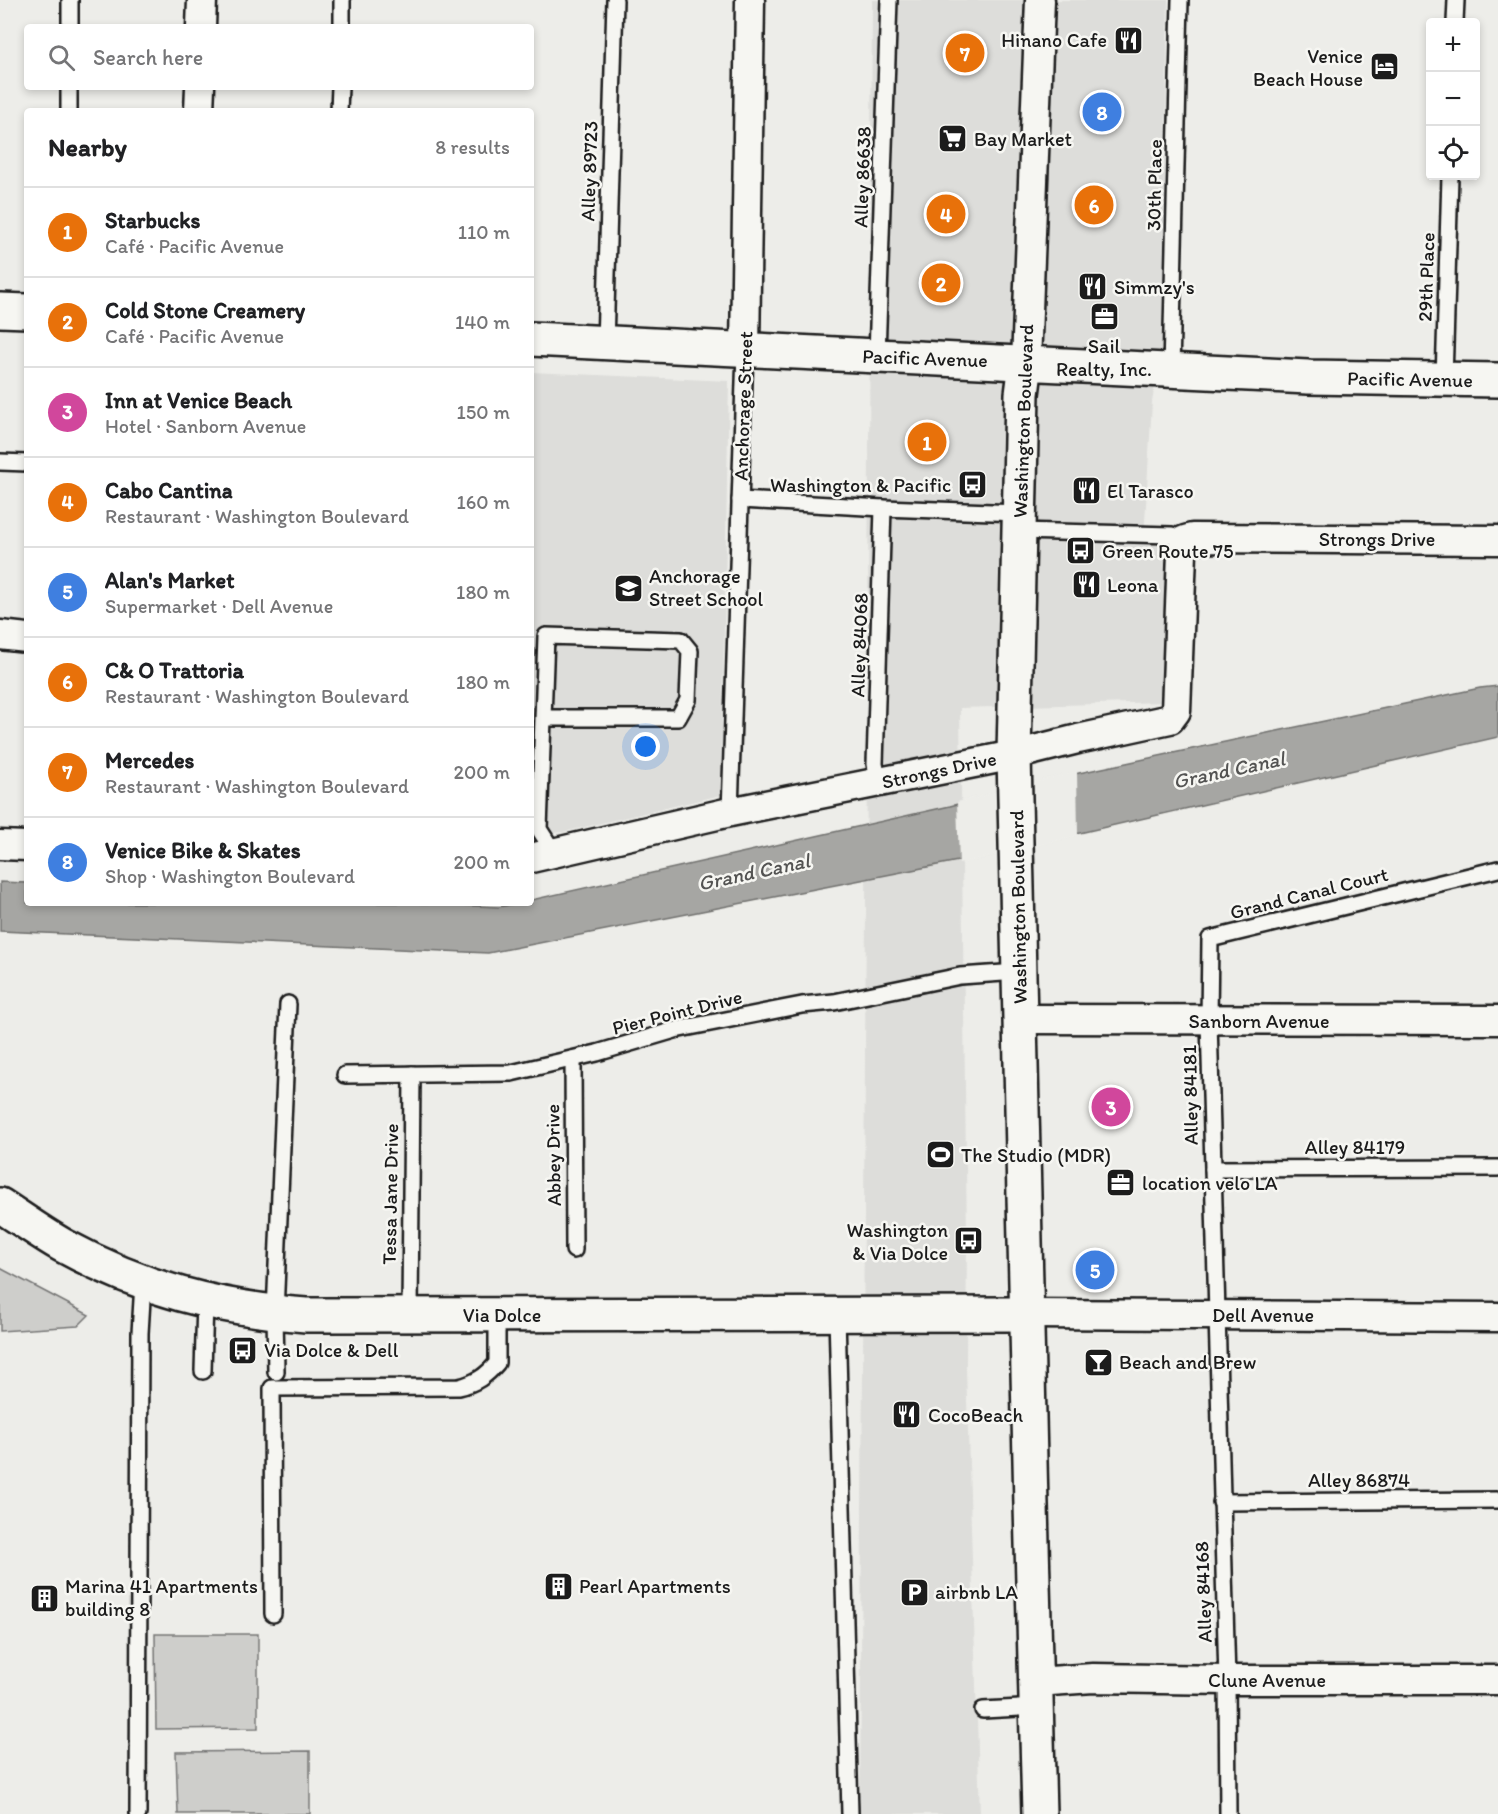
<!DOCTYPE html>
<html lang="en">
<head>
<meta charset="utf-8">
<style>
  body { margin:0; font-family:Itim,sans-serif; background:#f2f2f2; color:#202124 }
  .controls { position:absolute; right:18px; top:18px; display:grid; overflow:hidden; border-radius:6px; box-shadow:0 3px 9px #0003 }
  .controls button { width:54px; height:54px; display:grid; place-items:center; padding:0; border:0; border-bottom:2px solid #e0e0e0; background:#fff; color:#202124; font:30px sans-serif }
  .you { position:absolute; left:646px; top:747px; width:21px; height:21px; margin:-15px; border:4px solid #fff; border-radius:50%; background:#1a73e8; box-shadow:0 0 0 9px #1a73e833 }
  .badge { display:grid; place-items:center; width:39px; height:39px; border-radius:50%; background:#1c1c1c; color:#fff; font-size:20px; font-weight:700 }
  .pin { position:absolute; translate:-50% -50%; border:3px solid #fff; box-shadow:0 2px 6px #0006 }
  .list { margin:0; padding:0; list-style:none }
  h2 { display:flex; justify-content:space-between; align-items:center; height:78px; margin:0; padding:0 24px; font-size:26px }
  h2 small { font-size:20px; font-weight:400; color:#757577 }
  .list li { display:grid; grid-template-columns:39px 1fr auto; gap:18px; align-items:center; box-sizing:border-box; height:90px; padding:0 24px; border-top:2px solid #e0e0e0 }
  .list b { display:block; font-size:22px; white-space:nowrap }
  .list p { margin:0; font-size:20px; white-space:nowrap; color:#757577 }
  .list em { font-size:20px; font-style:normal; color:#757577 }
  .icon { flex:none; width:33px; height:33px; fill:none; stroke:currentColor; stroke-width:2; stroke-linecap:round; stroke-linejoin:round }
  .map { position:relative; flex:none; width:1498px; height:1814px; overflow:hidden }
  .search { position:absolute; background:#fff; box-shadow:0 3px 9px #0003; left:24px; top:24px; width:510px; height:66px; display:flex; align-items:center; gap:15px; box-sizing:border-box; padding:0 21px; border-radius:6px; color:#757577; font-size:22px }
  .panel { position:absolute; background:#fff; box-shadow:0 3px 9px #0003; left:24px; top:108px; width:510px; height:798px; border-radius:6px }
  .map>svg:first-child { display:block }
  .built { fill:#ddddda }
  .green { fill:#cececb; stroke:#757574; stroke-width:1.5 }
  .water { fill:#a6a6a3; stroke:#6f6f6d; stroke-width:1.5 }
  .pier { fill:#edede9 }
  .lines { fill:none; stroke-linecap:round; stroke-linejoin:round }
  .lane-casing { stroke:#1c1c1c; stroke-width:20 }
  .street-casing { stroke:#1c1c1c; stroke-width:33 }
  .secondary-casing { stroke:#1c1c1c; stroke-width:38 }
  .lane { stroke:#f6f6f2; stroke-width:15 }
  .street { stroke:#f6f6f2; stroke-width:28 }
  .secondary { stroke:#f6f6f2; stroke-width:33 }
  .labels { text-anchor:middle; stroke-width:5; stroke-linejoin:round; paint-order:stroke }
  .poi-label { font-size:20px; fill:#1c1c1c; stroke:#f6f6f2; text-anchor:start }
  .street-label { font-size:20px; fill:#1c1c1c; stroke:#f6f6f2 }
  .water-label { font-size:21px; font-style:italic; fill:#535352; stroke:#f6f6f2 }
</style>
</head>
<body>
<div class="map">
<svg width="1498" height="1814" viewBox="0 0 1498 1814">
  <rect width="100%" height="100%" fill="#edede9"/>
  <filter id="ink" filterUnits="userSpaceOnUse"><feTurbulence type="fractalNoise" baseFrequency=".0167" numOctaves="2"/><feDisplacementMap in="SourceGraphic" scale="12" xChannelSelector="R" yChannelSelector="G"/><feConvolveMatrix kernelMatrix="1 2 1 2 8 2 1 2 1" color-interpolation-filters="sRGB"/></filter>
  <g filter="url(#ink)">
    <!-- built -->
    <g class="built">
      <polygon points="872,0 1168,0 1162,345 1152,402 1144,539 1171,541 1165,702 960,708 967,1238 966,1368 980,1814 860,1814"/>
      <polygon points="531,372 729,381 721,795 564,832 531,835"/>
    </g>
    <!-- green -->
    <g class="green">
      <polygon points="0,1268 89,1315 78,1326 0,1331"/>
      <polygon points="155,1634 258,1634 258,1728 156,1729"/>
      <polygon points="310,1751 310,1814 178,1814 176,1752"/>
    </g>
    <!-- water -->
    <polygon class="water" points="1498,686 1498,737 958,861 488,953 0,931 0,882 27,883 27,903 413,903 499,907 519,903 531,903 531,900 950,806 1079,773 1480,688"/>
    <!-- pier -->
    <polygon class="pier" points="1077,771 1078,836 959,864 957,802"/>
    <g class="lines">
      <defs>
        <g id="lane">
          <polyline points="1455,22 1456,0"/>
          <polyline points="70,27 70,0"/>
          <polyline points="342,27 342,0"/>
          <polyline points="69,111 69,87"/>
          <polyline points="339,111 340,87"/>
          <polyline points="605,344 615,0"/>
          <polyline points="877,355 889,0"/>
          <polyline points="1171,370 1180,0"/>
          <polyline points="1444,380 1450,176"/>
          <polyline points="0,462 27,463"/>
          <polyline points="740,500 883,508 1019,513"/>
          <polyline points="1019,531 1172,535 1185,540"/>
          <polyline points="543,718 678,718 688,700 690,651 681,640 546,636 539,829 553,851"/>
          <polyline points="879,783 875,764 883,508"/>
          <polyline points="730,812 745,351"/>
          <polyline points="573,1059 574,1250"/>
          <polyline points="345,1075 511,1073 597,1053 675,1030 802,1005 834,1002 960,976 1018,972"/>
          <polyline points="1213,1169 1498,1168"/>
          <polyline points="410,1314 412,1074"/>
          <polyline points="837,1315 850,1814"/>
          <polyline points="203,1371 205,1301"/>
          <polyline points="276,1372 275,1313 288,1004"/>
          <polyline points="1221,1502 1498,1500"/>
          <path d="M273 1614 272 1388 459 1387C476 1383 486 1376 497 1363V1315"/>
          <polyline points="983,1710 1037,1707"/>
          <polyline points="138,1814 140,1333 143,1283"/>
          <polyline points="1228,1814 1227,1680 1209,1021 1210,939 1498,869"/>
        </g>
        <g id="street">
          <polyline points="201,27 202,0"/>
          <polyline points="199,111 200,87"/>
          <polyline points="745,351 750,0"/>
          <polyline points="1026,363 1040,0"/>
          <polyline points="0,635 27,638"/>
          <polyline points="0,845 27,846"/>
          <polyline points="531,858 730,812 1014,755 1078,739 1170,719 1176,711 1182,553 1185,540 1192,538 1498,540"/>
          <polyline points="1020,1019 1498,1020"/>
          <polyline points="1028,1314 1498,1317"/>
          <polyline points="1036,1682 1093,1678 1227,1680 1498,1680"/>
        </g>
        <g id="secondary">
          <polyline points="0,310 27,311"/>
          <polyline points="531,339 1308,377 1498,380"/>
          <polyline points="1026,363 1022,394 1014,755 1031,1505 1039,1814"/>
          <path d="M0 1205C20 1218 41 1233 62 1245 143 1289 215 1308 306 1315L1028 1314"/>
        </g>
      </defs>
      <!-- lane casing -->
      <use href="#lane" class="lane-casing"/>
      <!-- street casing -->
      <use href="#street" class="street-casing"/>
      <!-- secondary casing -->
      <use href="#secondary" class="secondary-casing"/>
      <!-- lane -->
      <use href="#lane" class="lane"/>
      <!-- street -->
      <use href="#street" class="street"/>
      <!-- secondary -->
      <use href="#secondary" class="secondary"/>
    </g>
  </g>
  <!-- icons -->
  <defs>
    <symbol id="restaurant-square" viewBox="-11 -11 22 22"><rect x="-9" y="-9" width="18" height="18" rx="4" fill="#1c1c1c" stroke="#f6f6f2"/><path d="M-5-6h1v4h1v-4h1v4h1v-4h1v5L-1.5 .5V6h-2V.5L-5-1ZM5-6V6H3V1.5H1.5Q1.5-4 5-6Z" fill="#fff"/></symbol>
    <symbol id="hotel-square" viewBox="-11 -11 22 22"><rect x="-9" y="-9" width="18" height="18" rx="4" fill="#1c1c1c" stroke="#f6f6f2"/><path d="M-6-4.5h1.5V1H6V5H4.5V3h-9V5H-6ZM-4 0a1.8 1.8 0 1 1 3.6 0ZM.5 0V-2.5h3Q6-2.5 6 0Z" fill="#fff"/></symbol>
    <symbol id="supermarket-square" viewBox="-11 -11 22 22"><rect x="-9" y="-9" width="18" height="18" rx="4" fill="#1c1c1c" stroke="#f6f6f2"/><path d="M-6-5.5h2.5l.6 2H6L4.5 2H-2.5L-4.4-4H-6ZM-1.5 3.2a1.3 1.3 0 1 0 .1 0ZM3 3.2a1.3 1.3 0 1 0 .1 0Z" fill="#fff"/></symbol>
    <symbol id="office-square" viewBox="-11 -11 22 22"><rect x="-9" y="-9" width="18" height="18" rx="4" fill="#1c1c1c" stroke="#f6f6f2"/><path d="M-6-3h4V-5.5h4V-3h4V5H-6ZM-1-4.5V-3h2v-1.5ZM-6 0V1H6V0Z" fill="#fff"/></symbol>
    <symbol id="bus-square" viewBox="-11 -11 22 22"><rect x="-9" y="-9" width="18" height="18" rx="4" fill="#1c1c1c" stroke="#f6f6f2"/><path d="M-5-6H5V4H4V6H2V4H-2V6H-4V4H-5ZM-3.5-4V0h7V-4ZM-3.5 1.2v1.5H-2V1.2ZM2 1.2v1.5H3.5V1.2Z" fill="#fff"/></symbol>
    <symbol id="school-square" viewBox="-11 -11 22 22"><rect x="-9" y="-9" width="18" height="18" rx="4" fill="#1c1c1c" stroke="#f6f6f2"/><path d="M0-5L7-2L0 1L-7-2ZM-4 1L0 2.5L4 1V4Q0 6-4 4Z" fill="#fff"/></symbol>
    <symbol id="stadium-square" viewBox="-11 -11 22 22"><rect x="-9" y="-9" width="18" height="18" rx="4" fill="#1c1c1c" stroke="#f6f6f2"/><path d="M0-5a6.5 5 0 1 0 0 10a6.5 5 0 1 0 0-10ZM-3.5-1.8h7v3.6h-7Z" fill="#fff"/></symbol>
    <symbol id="bar-square" viewBox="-11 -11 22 22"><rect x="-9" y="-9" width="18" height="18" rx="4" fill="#1c1c1c" stroke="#f6f6f2"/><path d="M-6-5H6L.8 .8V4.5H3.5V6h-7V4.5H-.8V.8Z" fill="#fff"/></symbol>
    <symbol id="building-square" viewBox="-11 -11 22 22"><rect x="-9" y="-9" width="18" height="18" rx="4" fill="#1c1c1c" stroke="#f6f6f2"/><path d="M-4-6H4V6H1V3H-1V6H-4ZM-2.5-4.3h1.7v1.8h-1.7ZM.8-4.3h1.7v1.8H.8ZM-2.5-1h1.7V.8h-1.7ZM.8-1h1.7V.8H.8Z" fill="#fff"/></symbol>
    <symbol id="parking-square" viewBox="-11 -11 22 22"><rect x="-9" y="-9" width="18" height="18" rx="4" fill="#1c1c1c" stroke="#f6f6f2"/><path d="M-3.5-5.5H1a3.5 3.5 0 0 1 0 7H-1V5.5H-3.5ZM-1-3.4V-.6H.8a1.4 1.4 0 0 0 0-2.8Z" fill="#fff"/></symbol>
  </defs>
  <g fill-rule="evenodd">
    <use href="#restaurant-square" x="1112" y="24" width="33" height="33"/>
    <use href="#hotel-square" x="1368" y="50" width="33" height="33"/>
    <use href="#supermarket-square" x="936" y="122" width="33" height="33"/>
    <use href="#restaurant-square" x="1076" y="270" width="33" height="33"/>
    <use href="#office-square" x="1088" y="300" width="33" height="33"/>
    <use href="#bus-square" x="956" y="468" width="33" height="33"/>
    <use href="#restaurant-square" x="1070" y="474" width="33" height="33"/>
    <use href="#bus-square" x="1064" y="534" width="33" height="33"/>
    <use href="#restaurant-square" x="1070" y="568" width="33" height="33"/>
    <use href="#school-square" x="612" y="572" width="33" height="33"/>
    <use href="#stadium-square" x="924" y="1138" width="33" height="33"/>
    <use href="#office-square" x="1104" y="1166" width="33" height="33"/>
    <use href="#bus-square" x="952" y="1224" width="33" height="33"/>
    <use href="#bus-square" x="226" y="1334" width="33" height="33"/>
    <use href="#bar-square" x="1082" y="1346" width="33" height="33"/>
    <use href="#restaurant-square" x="890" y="1398" width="33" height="33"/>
    <use href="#building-square" x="542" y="1570" width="33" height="33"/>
    <use href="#parking-square" x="898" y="1576" width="33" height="33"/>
    <use href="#building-square" x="28" y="1582" width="33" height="33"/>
  </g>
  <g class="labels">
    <!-- poi labels -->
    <g class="poi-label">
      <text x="1107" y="47" text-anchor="end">Hinano Cafe</text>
      <text x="1363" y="63" text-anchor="end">Venice<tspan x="1363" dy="23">Beach House</tspan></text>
      <text x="974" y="146">Bay Market</text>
      <text x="1114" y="294">Simmzy's</text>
      <text x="1104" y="353" text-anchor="middle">Sail<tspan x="1104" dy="23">Realty, Inc.</tspan></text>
      <text x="951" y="492" text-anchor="end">Washington &amp; Pacific</text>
      <text x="1107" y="498">El Tarasco</text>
      <text x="1102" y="558">Green Route 75</text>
      <text x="649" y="583">Anchorage<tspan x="649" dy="23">Street School</tspan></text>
      <text x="1107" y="592">Leona</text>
      <text x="961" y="1162">The Studio (MDR)</text>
      <text x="1142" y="1190">location velo LA</text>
      <text x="948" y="1237" text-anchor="end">Washington<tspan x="948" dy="23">&amp; Via Dolce</tspan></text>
      <text x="264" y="1357">Via Dolce &amp; Dell</text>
      <text x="1119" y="1369">Beach and Brew</text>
      <text x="928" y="1422">CocoBeach</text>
      <text x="65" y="1593">Marina 41 Apartments<tspan x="65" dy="23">building 8</tspan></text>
      <text x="579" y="1593">Pearl Apartments</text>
      <text x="935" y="1599">airbnb LA</text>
    </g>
    <!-- street labels -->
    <g class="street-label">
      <text transform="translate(589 171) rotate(-88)" y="7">Alley 89723</text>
      <text transform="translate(862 177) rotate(-88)" y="7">Alley 86638</text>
      <text transform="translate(1154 185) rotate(-89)" y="7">30th Place</text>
      <text transform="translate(1426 277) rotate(-88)" y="7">29th Place</text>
      <text transform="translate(925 358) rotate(2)" y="7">Pacific Avenue</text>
      <text transform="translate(1410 379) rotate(1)" y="7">Pacific Avenue</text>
      <text transform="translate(743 406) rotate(-88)" y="7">Anchorage Street</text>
      <text transform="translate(1023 421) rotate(-88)" y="7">Washington Boulevard</text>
      <text x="1377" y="546">Strongs Drive</text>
      <text transform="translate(859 645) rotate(-88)" y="7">Alley 84068</text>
      <text transform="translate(939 770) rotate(-12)" y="7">Strongs Drive</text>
      <text transform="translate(1309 893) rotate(-14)" y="7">Grand Canal Court</text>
      <text transform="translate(1018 907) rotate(-91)" y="7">Washington Boulevard</text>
      <text transform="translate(677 1012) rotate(-14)" y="7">Pier Point Drive</text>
      <text x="1259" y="1028">Sanborn Avenue</text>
      <text transform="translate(1190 1095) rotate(-91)" y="7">Alley 84181</text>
      <text x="1355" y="1154">Alley 84179</text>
      <text transform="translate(553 1155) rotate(-91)" y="7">Abbey Drive</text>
      <text transform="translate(390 1194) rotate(-89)" y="7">Tessa Jane Drive</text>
      <text x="502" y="1322">Via Dolce</text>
      <text x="1263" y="1322">Dell Avenue</text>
      <text x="1359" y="1487">Alley 86874</text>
      <text transform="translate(1203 1592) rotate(-92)" y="7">Alley 84168</text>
      <text x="1267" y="1687">Clune Avenue</text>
    </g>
    <!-- water labels -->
    <g class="water-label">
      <text transform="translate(1229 770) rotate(-12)" y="7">Grand Canal</text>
      <text transform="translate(754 872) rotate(-12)" y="7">Grand Canal</text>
    </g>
  </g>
</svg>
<div class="controls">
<button>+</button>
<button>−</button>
<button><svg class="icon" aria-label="locate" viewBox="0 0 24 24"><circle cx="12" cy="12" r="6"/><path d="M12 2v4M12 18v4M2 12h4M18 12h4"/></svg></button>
</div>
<div class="you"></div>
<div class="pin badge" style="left:927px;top:442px;background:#e8710a">1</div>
<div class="pin badge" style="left:941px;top:283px;background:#e8710a">2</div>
<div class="pin badge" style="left:1111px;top:1107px;background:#d1479c">3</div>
<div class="pin badge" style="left:946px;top:214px;background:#e8710a">4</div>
<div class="pin badge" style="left:1095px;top:1270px;background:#3f7fe0">5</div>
<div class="pin badge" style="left:1094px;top:205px;background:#e8710a">6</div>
<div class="pin badge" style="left:965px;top:53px;background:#e8710a">7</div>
<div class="pin badge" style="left:1102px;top:112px;background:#3f7fe0">8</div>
<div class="search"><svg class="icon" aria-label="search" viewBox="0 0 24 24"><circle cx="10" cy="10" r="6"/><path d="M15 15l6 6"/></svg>Search here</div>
<section class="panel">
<h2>Nearby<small>8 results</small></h2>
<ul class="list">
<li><span class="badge" style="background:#e8710a">1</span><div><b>Starbucks</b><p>Café · Pacific Avenue</p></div><em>110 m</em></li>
<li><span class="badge" style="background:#e8710a">2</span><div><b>Cold Stone Creamery</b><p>Café · Pacific Avenue</p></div><em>140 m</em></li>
<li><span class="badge" style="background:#d1479c">3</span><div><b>Inn at Venice Beach</b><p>Hotel · Sanborn Avenue</p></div><em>150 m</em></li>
<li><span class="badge" style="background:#e8710a">4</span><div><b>Cabo Cantina</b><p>Restaurant · Washington Boulevard</p></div><em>160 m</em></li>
<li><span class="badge" style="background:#3f7fe0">5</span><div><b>Alan's Market</b><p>Supermarket · Dell Avenue</p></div><em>180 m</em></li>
<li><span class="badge" style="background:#e8710a">6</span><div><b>C&amp; O Trattoria</b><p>Restaurant · Washington Boulevard</p></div><em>180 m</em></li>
<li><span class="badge" style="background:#e8710a">7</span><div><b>Mercedes</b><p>Restaurant · Washington Boulevard</p></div><em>200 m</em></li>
<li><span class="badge" style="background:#3f7fe0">8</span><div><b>Venice Bike &amp; Skates</b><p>Shop · Washington Boulevard</p></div><em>200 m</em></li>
</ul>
</section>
</div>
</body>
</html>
